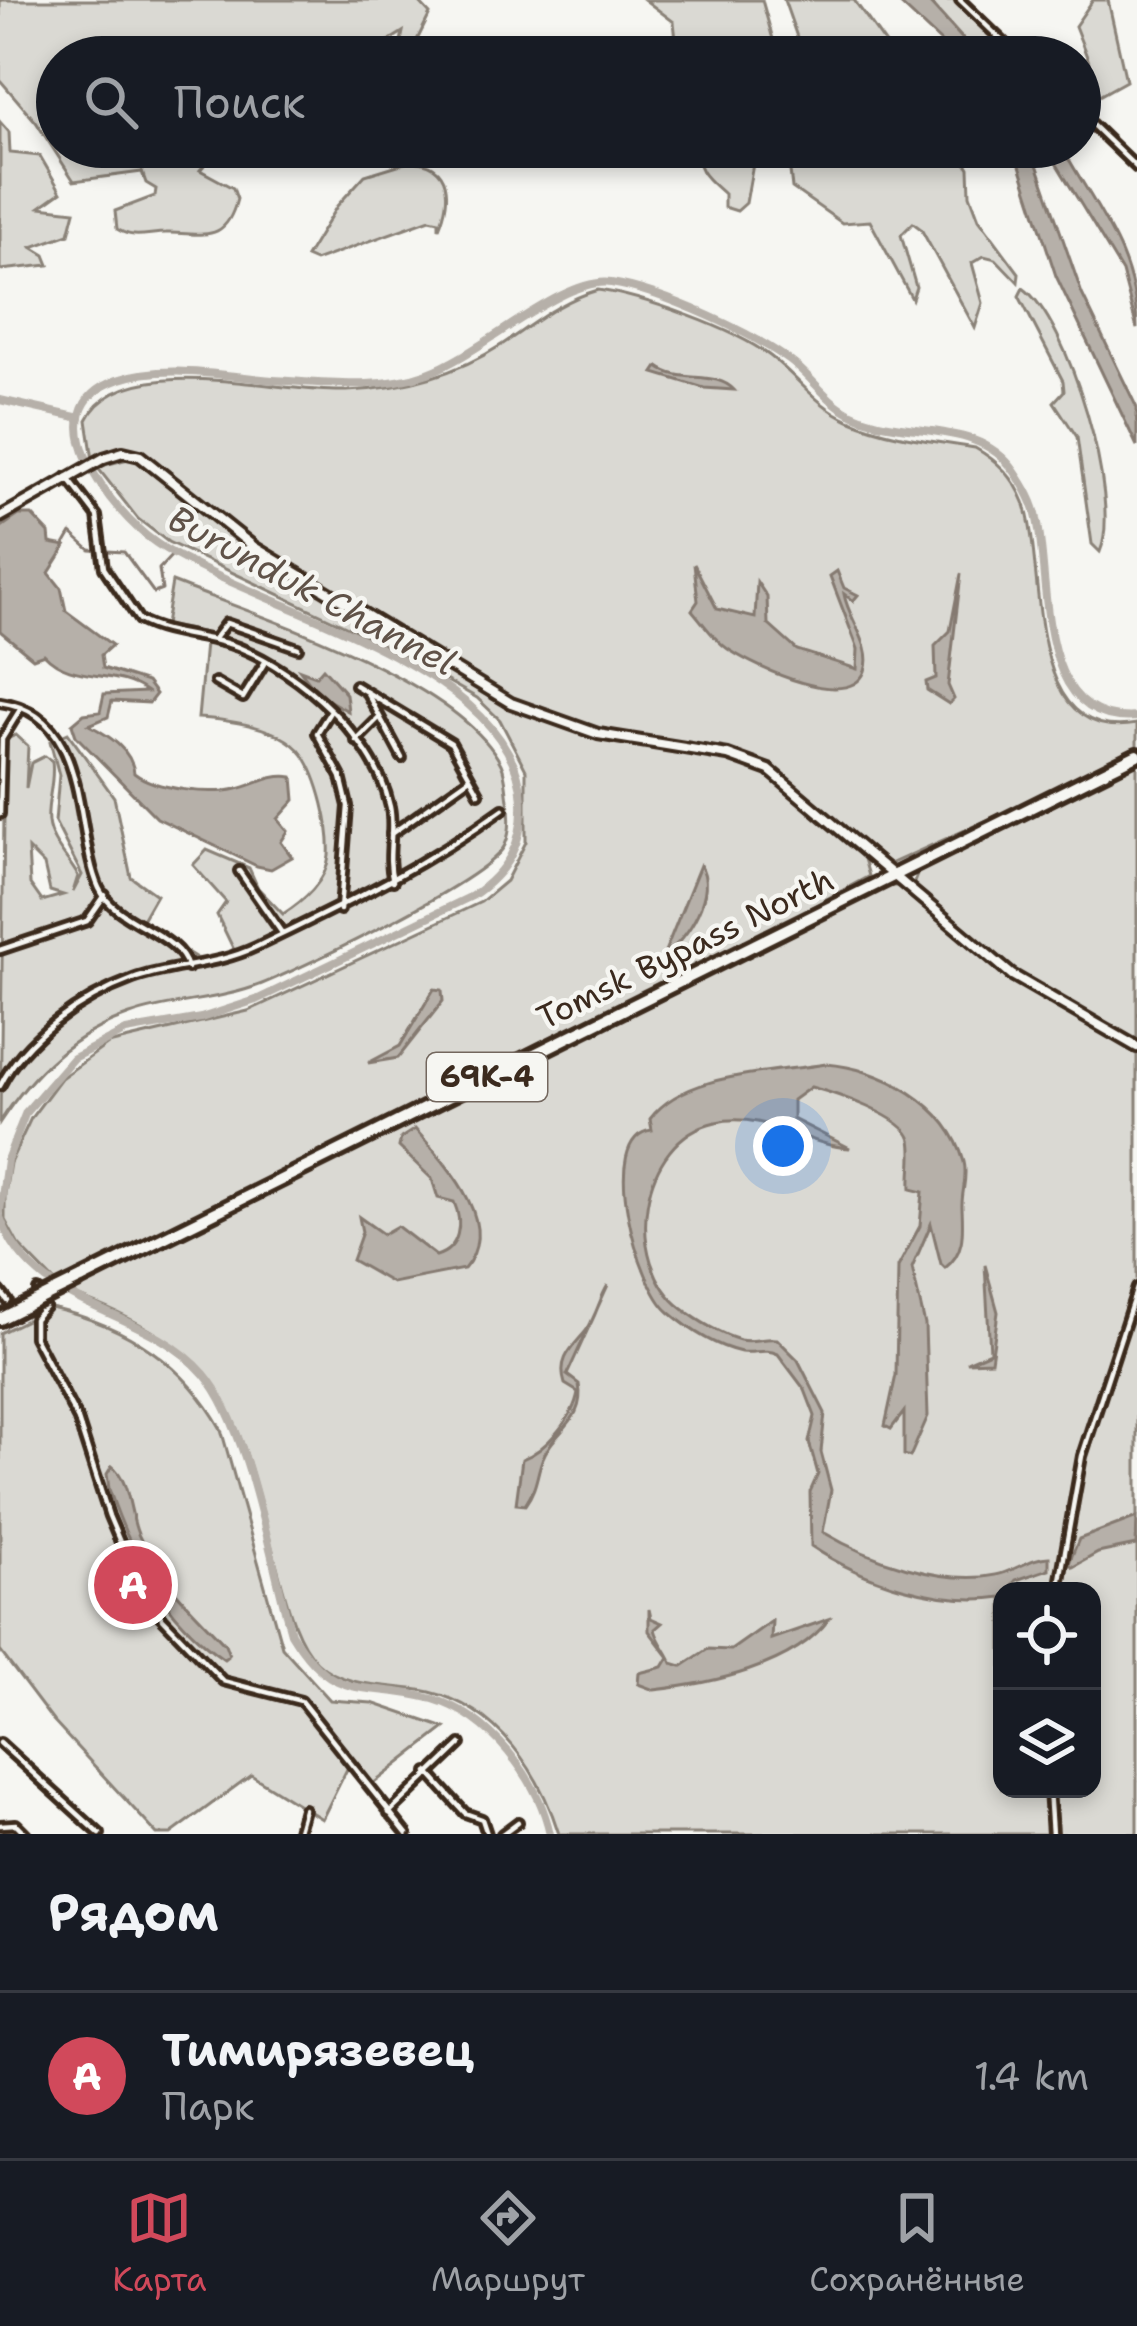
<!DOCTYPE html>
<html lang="ru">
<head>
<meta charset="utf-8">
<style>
  body { margin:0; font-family:"Shantell Sans",sans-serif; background:#242831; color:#f1f3f6 }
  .controls { position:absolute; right:36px; bottom:36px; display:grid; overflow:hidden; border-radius:24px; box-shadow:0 6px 18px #0003 }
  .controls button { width:108px; height:108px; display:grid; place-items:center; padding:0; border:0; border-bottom:3px solid #363941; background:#171b24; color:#f1f3f6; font:60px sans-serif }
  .you { position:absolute; left:783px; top:1146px; width:42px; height:42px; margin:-30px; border:9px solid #fff; border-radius:50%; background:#1a73e8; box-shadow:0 0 0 18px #1a73e833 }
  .badge { display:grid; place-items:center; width:78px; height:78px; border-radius:50%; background:#d1495b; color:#fff; font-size:39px; font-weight:700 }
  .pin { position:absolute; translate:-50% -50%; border:6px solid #fff; box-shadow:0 3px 12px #0006 }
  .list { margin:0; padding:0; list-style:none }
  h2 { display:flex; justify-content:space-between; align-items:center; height:156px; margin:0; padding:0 48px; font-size:51px }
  h2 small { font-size:39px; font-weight:400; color:#9ea1a6 }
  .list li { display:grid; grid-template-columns:78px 1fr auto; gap:36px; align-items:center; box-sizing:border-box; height:168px; padding:0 48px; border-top:3px solid #363941 }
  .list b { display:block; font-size:45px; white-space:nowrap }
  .list p { margin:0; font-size:39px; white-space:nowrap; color:#9ea1a6 }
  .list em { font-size:39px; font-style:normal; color:#9ea1a6 }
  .icon { flex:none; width:66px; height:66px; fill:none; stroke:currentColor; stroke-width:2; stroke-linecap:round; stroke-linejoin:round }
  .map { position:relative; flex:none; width:1137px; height:1834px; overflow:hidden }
  .search { position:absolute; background:#171b24; box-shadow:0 6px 18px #0003; left:36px; right:36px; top:36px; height:132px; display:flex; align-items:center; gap:30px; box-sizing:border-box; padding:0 42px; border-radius:66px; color:#9ea1a6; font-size:45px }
  .sheet { height:324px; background:#171b24 }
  nav { display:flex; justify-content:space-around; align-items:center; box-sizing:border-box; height:168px; border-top:3px solid #363941; background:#171b24; font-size:33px; color:#9ea1a6 }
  nav a { display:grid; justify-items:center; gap:6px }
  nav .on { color:#d1495b }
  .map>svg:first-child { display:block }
  .green { fill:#dad9d3; stroke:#8a8278; stroke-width:3; fill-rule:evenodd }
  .water { fill:#b6b0a9; stroke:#857a71; stroke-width:3 }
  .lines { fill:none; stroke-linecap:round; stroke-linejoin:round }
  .stream { stroke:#857a71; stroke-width:3 }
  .river { stroke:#b6b0a9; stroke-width:8 }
  .minor-casing { stroke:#3b2a1e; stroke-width:14 }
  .tertiary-casing { stroke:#3b2a1e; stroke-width:16 }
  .primary-casing { stroke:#3b2a1e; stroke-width:20 }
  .minor { stroke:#f6f6f2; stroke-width:4.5 }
  .tertiary { stroke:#f6f6f2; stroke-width:8 }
  .primary { stroke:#f6f6f2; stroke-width:10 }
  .primary-bridge-casing { stroke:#3b2a1e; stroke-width:20; stroke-linecap:butt }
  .primary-bridge { stroke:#f6f6f2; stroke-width:10 }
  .labels { text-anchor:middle; stroke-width:9; stroke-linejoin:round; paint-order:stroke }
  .shield { fill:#f6f6f2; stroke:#73675e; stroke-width:3 }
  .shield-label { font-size:30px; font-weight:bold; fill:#3b2a1e }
  .street-label { font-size:33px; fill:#3b2a1e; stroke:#f6f6f2 }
  .water-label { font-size:36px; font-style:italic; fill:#605248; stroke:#f6f6f2 }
</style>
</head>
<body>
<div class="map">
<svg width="1137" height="1834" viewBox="0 0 1137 1834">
  <rect width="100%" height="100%" fill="#f6f6f2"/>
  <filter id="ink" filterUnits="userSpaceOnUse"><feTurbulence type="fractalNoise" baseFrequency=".00833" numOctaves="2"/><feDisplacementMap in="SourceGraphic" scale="24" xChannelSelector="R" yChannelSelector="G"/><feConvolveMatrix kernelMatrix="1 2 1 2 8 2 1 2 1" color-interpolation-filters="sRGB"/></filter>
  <g filter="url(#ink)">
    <!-- green -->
    <g class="green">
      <path d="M0 0H417L430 14 416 42 422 57 406 54 400 46 403 32 363 57H174L165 49 139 51V57H57V147H220L200 170 233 188 237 199C225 246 201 232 166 233 147 233 134 240 117 229L115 211 155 196 156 189 146 183 142 172 74 181 36 122 0 80Z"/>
      <polygon points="645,0 762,0 778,57 678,57 674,22"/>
      <polygon points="784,0 854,0 895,57 804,57"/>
      <polygon points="928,0 954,0 1014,57 979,57"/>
      <polygon points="1093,0 1108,0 1126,81 1097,97 1088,91 1089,62 1075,26"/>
      <polygon points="0,122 9,132 10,153 40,156 61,192 40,207 75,211 69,234 32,247 45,255 49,265 0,270"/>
      <path d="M699 147H756L746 203 737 211 724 207V194C709 180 693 170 699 147Z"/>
      <polygon points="801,147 956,147 969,168 970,195 979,219 1019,273 1018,282 996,259 984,256 972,263 983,303 975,328 921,229 913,223 901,235 916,287 912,299 870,221 842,223 792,188 790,171"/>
      <path d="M411 161C453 163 451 199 439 228V221L430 219 315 261 306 257 337 206 365 175Z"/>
      <path d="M1023 288C1069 320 1122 501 1100 552L1092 544 1077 437 1054 402 1064 391 1063 381 1019 296Z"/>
      <path d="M598 290C642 296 735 329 770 356 798 377 816 406 849 420 888 437 933 441 975 448 998 461 1014 477 1024 502 1047 564 1020 746 1137 724V752L890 864 775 770 726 750 598 731 528 707 291 567 229 525 146 455 121 449 93 460 87 420C122 348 279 394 347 391 404 389 455 375 503 344 536 322 560 301 598 290Z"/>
      <polygon points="132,458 253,552 517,710 603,739 729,759 760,770 863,855 869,876 729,952 57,1284 18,1244 5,1220 5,1194 10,1163 31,1118 61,1078 108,1044 248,1011 481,902 506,881 526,842 526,770 500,720 477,698 371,638 168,542 138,519 97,467"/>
      <path d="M172 582C258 616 459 680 501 764 506 774 506 788 508 800 510 813 511 832 505 845 489 879 304 967 262 984 219 1001 173 1000 130 1015 72 1034 32 1073 0 1122L5 740 16 735 28 746 26 788 31 763 45 756 52 761C55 783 46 802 48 822 50 842 69 859 78 876L73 892 82 875 55 822 59 775 50 741 68 733 114 797 131 877 156 895 140 923 203 962 234 950 217 915 226 902 193 865 207 850 249 868 258 888 283 914C302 902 327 881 329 856 331 828 319 778 303 755 282 726 230 720 198 718L206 633 165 625ZM28 849 44 865 50 891 63 895 42 901 30 884Z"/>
      <polygon points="1137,760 1137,1043 1023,977 913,885 919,870"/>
      <path d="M886 886H900L1007 977 1137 1053V1834H559C540 1773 498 1708 430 1692 394 1684 346 1690 317 1662 295 1640 286 1599 278 1570 236 1413 236 1354 68 1293ZM1002 1591H1092V1789H1002Z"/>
      <path d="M51 1308C125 1325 184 1362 221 1429L282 1647 330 1700 372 1703 445 1728 369 1787 348 1767 322 1819 251 1775 171 1834H157L53 1721 0 1651V1333Z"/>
    </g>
    <!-- water -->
    <g class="water">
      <polygon points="896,0 927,0 979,57 957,57"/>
      <polygon points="1014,147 1031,147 1082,294 1137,408 1137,446 1056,276"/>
      <path d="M1058 149 1070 161C1103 218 1137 261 1137 329L1122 272 1053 158Z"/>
      <path d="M658 367C681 384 716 370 734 390L704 388 654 373Z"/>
      <path d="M19 515H32L49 533 50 543 66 546 49 573 61 588 66 611 112 645 101 655 103 668 147 682 156 694 149 703 112 701 108 717 89 725C108 735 132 750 134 773 156 790 212 795 237 789 256 785 272 773 293 777L295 800 278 819 288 831 281 842 292 857 271 869 257 866 157 818 76 736 72 724 84 714 100 712 104 694 147 692C116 668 72 684 44 654L33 658 0 631V528Z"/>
      <path d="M694 564 717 609 755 618 757 582 767 597 768 624 797 650 857 669 858 649 830 576 837 571 844 588 858 595 853 601 844 594C848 619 874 646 865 671 849 712 756 667 731 651 715 641 704 624 692 610L698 601Z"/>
      <polygon points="961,574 948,685 954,699 949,704 927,690 926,682 936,678 935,646 950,631"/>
      <polygon points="323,668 346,694 348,711 319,695 300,670 316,676"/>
      <path d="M700 865C718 889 688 941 664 954Z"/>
      <polygon points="434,989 442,990 443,1001 398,1058 368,1063 400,1046"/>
      <path d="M826 1064C881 1068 948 1103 964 1162 968 1177 961 1193 962 1208 963 1231 965 1253 945 1268L941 1264 931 1224 912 1268 925 1325 928 1416 910 1457 904 1455V1412L891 1429 885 1426 896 1375 898 1267 920 1226 923 1192 911 1189C910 1174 914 1155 911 1140 905 1116 833 1093 811 1087L793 1100V1119L850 1148C804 1145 765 1111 716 1122 639 1138 621 1262 683 1309 698 1321 722 1335 740 1340 753 1343 764 1337 777 1339L798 1360 825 1413 821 1452 831 1490 823 1532C868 1559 943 1586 996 1575 1014 1572 1031 1557 1049 1557V1569L1016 1580 1002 1597C940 1606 862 1581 811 1546L810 1492 818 1474 809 1442 815 1416 805 1390 778 1354C764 1348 755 1354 741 1352 715 1346 691 1331 669 1312 639 1288 595 1136 652 1130L650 1119C684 1072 773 1073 826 1064Z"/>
      <path d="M415 1129C444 1162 504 1223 464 1269L392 1283 352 1260 362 1232 359 1217 383 1234 397 1226 436 1256C460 1249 463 1223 454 1202L438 1198 432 1179 399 1147 401 1138Z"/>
      <polygon points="985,1265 998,1312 991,1361 967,1362 990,1352"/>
      <path d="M608 1285 567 1375 579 1384C586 1422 553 1430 542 1460 536 1477 537 1488 525 1505L516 1504 522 1459C545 1451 574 1418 578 1392L565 1384C557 1359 572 1348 586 1331 595 1320 599 1299 608 1285Z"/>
      <path d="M112 1466C130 1480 129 1513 138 1534 157 1578 193 1610 225 1644L229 1655 224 1659C164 1618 132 1557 109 1489L107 1474Z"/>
      <polygon points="1137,1517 1136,1545 1098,1553 1073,1567 1069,1563 1079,1539"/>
      <path d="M649 1609 651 1618 662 1623 655 1629C658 1642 667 1650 672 1663L682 1666 708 1649 731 1650 772 1621 771 1639 829 1619C794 1667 709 1684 654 1690L638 1684 639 1673 663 1667 669 1657 649 1631Z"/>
    </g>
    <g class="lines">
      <!-- stream -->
      <polyline class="stream" points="64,545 71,533 90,550 124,552 154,593 162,590 159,569 173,554"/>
      <!-- river -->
      <g class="river">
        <polyline points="0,400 80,418"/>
        <path d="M0 1211 7 1160 26 1112 73 1058 126 1031 201 1018 256 1000 472 896C506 873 524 844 522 801 516 662 253 609 156 543 112 513 31 410 117 380 164 363 224 376 273 380 323 383 379 391 428 373 481 354 564 276 611 283 660 290 762 336 799 368 818 385 830 404 854 415 908 439 978 418 1015 472 1025 487 1034 502 1037 519 1051 583 1034 726 1137 717"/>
        <path d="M0 1217C35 1314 143 1304 204 1374 249 1426 271 1563 291 1633 335 1706 364 1680 433 1699 490 1716 538 1778 550 1834"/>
      </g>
      <defs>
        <g id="minor">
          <polyline points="960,0 1019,57"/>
          <polyline points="1080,113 1137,168"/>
          <path d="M67 477 97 516 104 568 139 620C168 636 207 635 238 647 299 671 376 739 390 807 395 832 386 855 393 881"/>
          <polyline points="213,640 226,623 298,648"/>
          <polyline points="215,682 243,698 265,662"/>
          <polyline points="355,685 451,743 479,793"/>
          <polyline points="367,693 402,758"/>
          <path d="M0 702C92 715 73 830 99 888 116 925 178 931 188 968"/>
          <polyline points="330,712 317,733 341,777 348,806 340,910"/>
          <polyline points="356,741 378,719"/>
          <polyline points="0,814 2,739 21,708"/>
          <polyline points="391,834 470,778"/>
          <polyline points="239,871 282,933"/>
          <polyline points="0,950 87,921 105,895"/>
          <path d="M0 1086C25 1037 81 998 133 979 173 965 216 966 256 947 345 904 422 868 503 809"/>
          <polyline points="0,1291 8,1301"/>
          <polyline points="38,1291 45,1307 34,1319 34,1337 78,1420 109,1516 144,1599 223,1681 301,1701 407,1834"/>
          <polyline points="1058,1591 1082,1456 1137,1288"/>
          <polyline points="0,1743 100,1834"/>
          <polyline points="428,1772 465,1813 482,1819 487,1834"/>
          <polyline points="1049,1789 1052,1834"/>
          <polyline points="389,1813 461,1744"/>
          <polyline points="0,1825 16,1824 26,1834"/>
          <polyline points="297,1834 304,1809"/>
          <polyline points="502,1834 518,1822"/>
        </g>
        <polyline id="tertiary" points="0,517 104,458 123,452 140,456 254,547 511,703 598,734 728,755 769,770 1012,975 1137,1047"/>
        <g id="primary">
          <polyline points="81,1279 1137,755"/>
          <polyline points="0,1319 36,1301"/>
        </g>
      </defs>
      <!-- minor casing -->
      <use href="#minor" class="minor-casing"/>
      <!-- tertiary casing -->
      <use href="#tertiary" class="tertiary-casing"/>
      <!-- primary casing -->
      <use href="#primary" class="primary-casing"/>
      <!-- minor -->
      <use href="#minor" class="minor"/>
      <!-- tertiary -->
      <use href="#tertiary" class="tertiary"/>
      <!-- primary -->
      <use href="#primary" class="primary"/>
      <defs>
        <polyline id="primary-bridge" points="36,1301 81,1279"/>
      </defs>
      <!-- primary-bridge casing -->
      <use href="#primary-bridge" class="primary-bridge-casing"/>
      <!-- primary-bridge -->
      <use href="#primary-bridge" class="primary-bridge"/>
    </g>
  </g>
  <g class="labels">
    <!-- shield labels -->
    <rect class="shield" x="427" y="1053" width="120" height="48" rx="9"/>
    <g class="shield-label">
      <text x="487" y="1087">69К-4</text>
    </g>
    <!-- street labels -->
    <g class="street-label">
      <text transform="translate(685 948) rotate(-26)" y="12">Tomsk Bypass North</text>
    </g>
    <!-- water labels -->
    <g class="water-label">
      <text transform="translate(312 590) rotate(28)" y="13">Burunduk Channel</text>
    </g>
  </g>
</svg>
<div class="controls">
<button><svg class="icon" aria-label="locate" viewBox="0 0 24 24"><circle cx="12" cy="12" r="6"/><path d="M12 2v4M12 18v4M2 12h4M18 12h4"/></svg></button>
<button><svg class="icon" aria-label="layers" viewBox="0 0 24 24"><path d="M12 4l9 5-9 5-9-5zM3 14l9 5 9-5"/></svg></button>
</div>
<div class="you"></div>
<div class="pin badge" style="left:133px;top:1585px">A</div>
<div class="search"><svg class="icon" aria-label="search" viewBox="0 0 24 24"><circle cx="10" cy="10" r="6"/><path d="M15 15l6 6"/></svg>Поиск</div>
</div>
<section class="sheet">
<h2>Рядом<small></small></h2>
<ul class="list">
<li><span class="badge">A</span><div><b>Тимирязевец</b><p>Парк</p></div><em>1.4 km</em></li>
</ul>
</section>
<nav>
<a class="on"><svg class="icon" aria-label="map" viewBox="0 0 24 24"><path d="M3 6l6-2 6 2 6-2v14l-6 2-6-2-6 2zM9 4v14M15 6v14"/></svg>Карта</a>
<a><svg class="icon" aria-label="directions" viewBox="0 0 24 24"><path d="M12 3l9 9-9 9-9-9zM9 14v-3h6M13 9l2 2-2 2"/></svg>Маршрут</a>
<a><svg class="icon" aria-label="saved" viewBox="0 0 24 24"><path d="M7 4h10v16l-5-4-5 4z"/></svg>Сохранённые</a>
</nav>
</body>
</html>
